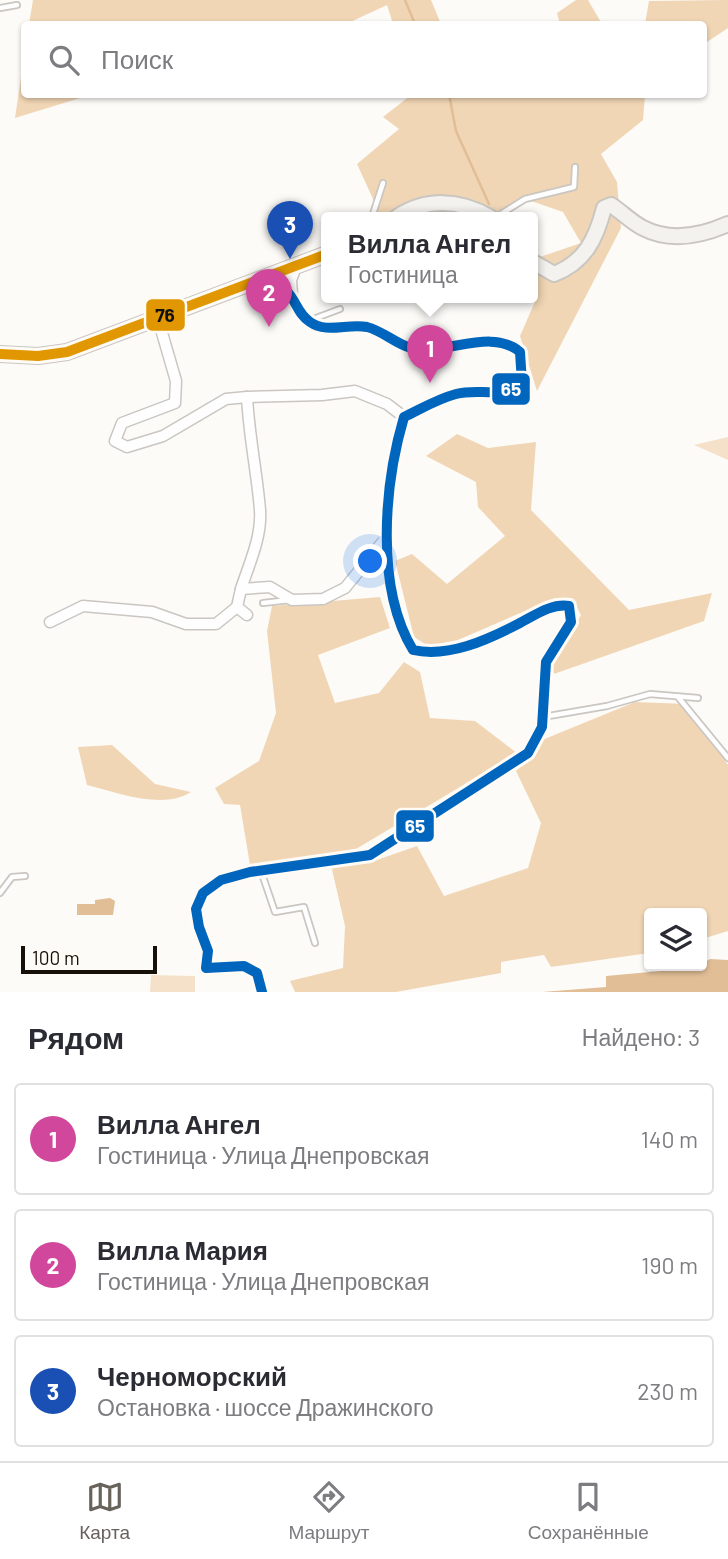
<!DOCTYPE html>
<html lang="ru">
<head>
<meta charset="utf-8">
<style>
  body { margin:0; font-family:Barlow,sans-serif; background:#f2f2f3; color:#2b2b33 }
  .controls { position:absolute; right:21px; bottom:21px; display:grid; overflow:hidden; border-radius:7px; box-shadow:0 2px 5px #0004 }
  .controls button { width:63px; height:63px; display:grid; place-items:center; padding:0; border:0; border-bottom:2px solid #e1e1e2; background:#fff; color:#2b2b33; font:35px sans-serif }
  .scale { position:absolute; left:21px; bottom:18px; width:136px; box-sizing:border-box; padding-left:7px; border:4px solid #171008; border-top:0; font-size:19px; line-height:24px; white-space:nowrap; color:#171008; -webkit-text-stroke:5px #fffbf6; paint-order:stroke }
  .you { position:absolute; left:371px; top:562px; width:24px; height:24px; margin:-18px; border:5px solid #fff; border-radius:50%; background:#1a73e8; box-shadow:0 0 0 10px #1a73e833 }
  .badge { display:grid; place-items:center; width:46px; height:46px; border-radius:50%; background:#68625c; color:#fff; font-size:23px; font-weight:700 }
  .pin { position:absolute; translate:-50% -58px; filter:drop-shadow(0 2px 4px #0008) }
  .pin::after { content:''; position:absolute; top:37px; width:24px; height:21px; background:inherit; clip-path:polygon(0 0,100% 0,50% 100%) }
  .popup { position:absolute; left:321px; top:212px; width:217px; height:91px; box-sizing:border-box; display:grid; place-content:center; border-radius:7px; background:#fff; filter:drop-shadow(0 2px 5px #0005); font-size:23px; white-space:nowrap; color:#7c7c81 }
  .popup b { font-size:26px; color:#2b2b33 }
  .popup::after { content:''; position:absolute; left:50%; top:100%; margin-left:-14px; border:14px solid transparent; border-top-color:#fff }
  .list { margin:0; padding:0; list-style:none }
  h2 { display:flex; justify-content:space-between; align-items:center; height:91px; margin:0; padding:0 28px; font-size:30px }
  h2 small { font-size:23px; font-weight:400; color:#7c7c81 }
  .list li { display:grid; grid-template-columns:46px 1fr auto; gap:21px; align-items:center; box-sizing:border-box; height:112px; margin:0 14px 14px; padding:0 14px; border:2px solid #e1e1e2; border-radius:7px }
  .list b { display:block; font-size:26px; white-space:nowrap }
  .list p { margin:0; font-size:23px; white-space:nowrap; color:#7c7c81 }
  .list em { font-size:23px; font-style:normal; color:#7c7c81 }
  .icon { flex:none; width:38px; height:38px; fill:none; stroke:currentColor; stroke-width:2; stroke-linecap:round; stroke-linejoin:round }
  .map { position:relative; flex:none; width:728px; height:992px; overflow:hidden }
  .search { position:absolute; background:#fff; box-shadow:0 2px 5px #0004; left:21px; right:21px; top:21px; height:77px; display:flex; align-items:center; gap:18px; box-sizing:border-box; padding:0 24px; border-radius:7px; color:#7c7c81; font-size:26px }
  .sheet { height:469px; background:#fff }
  nav { display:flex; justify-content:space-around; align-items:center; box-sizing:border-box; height:98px; border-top:2px solid #e1e1e2; background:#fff; font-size:19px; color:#7c7c81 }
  nav a { display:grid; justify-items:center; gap:4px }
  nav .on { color:#68625c }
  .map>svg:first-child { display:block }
  .green { fill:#f5e1c9 }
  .forest { fill:#f1d6b5 }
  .water { fill:#e1be96 }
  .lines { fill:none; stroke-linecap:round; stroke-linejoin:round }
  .stream { stroke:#e1be96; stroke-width:2.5 }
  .lane-casing { stroke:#cac6c1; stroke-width:8 }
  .street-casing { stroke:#cac6c1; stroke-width:13 }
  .secondary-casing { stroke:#cac6c1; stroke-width:18 }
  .lane { stroke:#fffefe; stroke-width:4.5 }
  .street { stroke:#fffefe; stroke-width:10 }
  .secondary { stroke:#f4f2ee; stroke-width:14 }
  .bus-1-casing { stroke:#fffbf6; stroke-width:16 }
  .bus-2-casing { stroke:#fffbf6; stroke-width:16 }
  .bus-1 { stroke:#e19701; stroke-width:10 }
  .bus-2 { stroke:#0065bd; stroke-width:10 }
  .line-badge { stroke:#fffbf6; stroke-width:2.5 }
  .badge-label { font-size:19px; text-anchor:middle; font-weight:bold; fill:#fff }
  .pale-badge-label { font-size:19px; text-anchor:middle; font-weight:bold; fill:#111 }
</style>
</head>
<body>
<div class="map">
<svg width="728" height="992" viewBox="0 0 728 992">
  <rect width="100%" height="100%" fill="#fdfbf8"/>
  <!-- green -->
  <g class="green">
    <polygon points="728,437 728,460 694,445"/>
    <polygon points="151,975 195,976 195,992 150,992"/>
  </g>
  <!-- forest -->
  <g class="forest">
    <polygon points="33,0 431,0 441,24 393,24 387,5 346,24 29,24"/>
    <polygon points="576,0 588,0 602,24 560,24 557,13"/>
    <polygon points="728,0 728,28 704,44 704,24 645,24 649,1"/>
    <polygon points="24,57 24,94 90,95 15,118"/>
    <polygon points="411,95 645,95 643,120 601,154 617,182 621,228 537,391 520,336 537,297 537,258 581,243 563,212 528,200 507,214 431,208 400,217 377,217 373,199 357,164 399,129 383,117"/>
    <polygon points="457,434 488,448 536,442 531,510 629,610 712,593 704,621 554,674 552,665 581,615 572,598 555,598 458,640 428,646 414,637 395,561 412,554 447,584 505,536 478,507 476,482 426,456"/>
    <polygon points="380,597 390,628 318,655 335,703 379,693 404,662 420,672 430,718 475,721 517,753 356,849 250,865 240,805 224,804 215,788 259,761 276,713 267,631 272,606"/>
    <polygon points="635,702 687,704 728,765 728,931 702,939 702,913 649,913 649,953 551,967 544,955 501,962 501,973 396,992 295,992 290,981 343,968 345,926 331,865 371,862 417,846 444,896 528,868 541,823 516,771 542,740"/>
    <path d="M112 745 155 784 191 792C163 810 118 793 87 785L78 747Z"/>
  </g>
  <!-- water -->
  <g class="water">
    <polygon points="110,898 115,901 113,915 77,915 77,904 95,904 95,900"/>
    <polygon points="710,959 728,960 728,992 542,992 606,987 606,976 694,968"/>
  </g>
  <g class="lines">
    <!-- stream -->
    <g class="stream">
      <polyline points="405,0 415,24"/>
      <polyline points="449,94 456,131 489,204"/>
    </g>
    <defs>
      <g id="lane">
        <polyline points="0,8 17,5"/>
        <polyline points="372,217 383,183"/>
        <polyline points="496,217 525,199 574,187 575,167"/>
        <polyline points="308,321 340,309"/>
        <polyline points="263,603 290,600"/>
        <polyline points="678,697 728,758"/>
        <polyline points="543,717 607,706 650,694 698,698"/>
        <polyline points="261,871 275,912 304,907 315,943"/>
        <polyline points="0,893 12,877 25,876"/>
      </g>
      <g id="street">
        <polyline points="292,295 291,280 296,267"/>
        <polyline points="158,319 176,381 175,403 122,423 115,441 127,447 163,436 226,399 247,397 322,395 355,391 387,404 404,417"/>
        <path d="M241 589C249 564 262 537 260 510 257 473 249 436 247 397"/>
        <polyline points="247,615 237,607 241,589 270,587 292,600 323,599 345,588 385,539"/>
        <polyline points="50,622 83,606 152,612 186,624 216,624 237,607"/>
        <path d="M262 992 257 973 244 966 206 968 208 951 199 927 196 909 203 893 221 880 250 872 370 855 528 753 542 727 546 662 571 622 569 606C551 603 534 616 518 624 487 640 448 658 413 650 375 587 384 485 404 417 421 409 437 399 456 394 480 388 500 399 522 383L520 352C491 327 445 356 411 348 396 344 383 331 367 327 348 323 327 334 310 322 291 309 300 292 266 279"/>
      </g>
      <g id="secondary">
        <path d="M397 217C426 198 459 199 490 217"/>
        <path d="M533 262 554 274C585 262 596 239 604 208L611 205C622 212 631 222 643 228 670 242 701 236 728 224"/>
        <polyline points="0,354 38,356 67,352 327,254"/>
      </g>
    </defs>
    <!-- lane casing -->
    <use href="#lane" class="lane-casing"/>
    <!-- street casing -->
    <use href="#street" class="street-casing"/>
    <!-- secondary casing -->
    <use href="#secondary" class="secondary-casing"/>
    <!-- lane -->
    <use href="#lane" class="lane"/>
    <!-- street -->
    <use href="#street" class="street"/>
    <!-- secondary -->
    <use href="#secondary" class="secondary"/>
    <defs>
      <polyline id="bus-1" points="0,354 38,356 67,352 327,254"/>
      <path id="bus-2" d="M262 992 257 973 244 966 206 968 208 951 199 927 196 909 203 893 221 880 250 872 370 855 528 753 542 727 546 662 571 622 569 606C551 603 534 616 518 624 487 640 448 658 413 650 375 587 384 485 404 417 421 409 437 399 456 394 480 388 500 399 522 383L520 352C491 327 445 356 411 348 396 344 383 331 367 327 348 323 327 334 310 322 291 309 300 292 266 279"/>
    </defs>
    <!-- bus-1 casing -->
    <use href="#bus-1" class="bus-1-casing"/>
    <!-- bus-2 casing -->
    <use href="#bus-2" class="bus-2-casing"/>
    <!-- bus-1 -->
    <use href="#bus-1" class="bus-1"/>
    <!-- bus-2 -->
    <use href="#bus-2" class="bus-2"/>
  </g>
  <g class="line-badge">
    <rect x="145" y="298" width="41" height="34" rx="7" fill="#e19701"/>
    <rect x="491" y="372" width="40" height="34" rx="7" fill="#0065bd"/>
    <rect x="395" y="809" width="40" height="34" rx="7" fill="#0065bd"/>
  </g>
  <g class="badge-label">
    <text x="511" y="396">65</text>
    <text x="415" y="833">65</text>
  </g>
  <g class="pale-badge-label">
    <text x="165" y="322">76</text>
  </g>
</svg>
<div class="controls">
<button><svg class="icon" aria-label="layers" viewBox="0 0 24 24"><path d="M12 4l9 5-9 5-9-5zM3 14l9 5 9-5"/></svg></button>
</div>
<div class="scale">100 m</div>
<div class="you"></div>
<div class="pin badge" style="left:430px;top:383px;background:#d1479c">1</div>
<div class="popup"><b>Вилла Ангел</b>Гостиница</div>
<div class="pin badge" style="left:269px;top:327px;background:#d1479c">2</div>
<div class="pin badge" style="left:290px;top:259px;background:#1a4fb4">3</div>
<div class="search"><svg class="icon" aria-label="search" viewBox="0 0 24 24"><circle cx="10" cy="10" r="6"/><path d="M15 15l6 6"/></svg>Поиск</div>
</div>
<section class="sheet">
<h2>Рядом<small>Найдено: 3</small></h2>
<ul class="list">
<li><span class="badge" style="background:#d1479c">1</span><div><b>Вилла Ангел</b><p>Гостиница · Улица Днепровская</p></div><em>140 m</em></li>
<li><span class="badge" style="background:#d1479c">2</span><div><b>Вилла Мария</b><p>Гостиница · Улица Днепровская</p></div><em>190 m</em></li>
<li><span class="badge" style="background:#1a4fb4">3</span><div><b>Черноморский</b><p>Остановка · шоссе Дражинского</p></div><em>230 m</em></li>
</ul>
</section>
<nav>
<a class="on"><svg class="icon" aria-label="map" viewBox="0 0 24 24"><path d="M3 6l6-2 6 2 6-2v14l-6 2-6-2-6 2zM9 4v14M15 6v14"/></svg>Карта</a>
<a><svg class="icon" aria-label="directions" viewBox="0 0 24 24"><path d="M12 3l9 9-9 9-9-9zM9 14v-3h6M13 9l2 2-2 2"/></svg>Маршрут</a>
<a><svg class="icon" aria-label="saved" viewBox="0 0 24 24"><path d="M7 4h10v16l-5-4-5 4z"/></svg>Сохранённые</a>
</nav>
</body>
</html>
